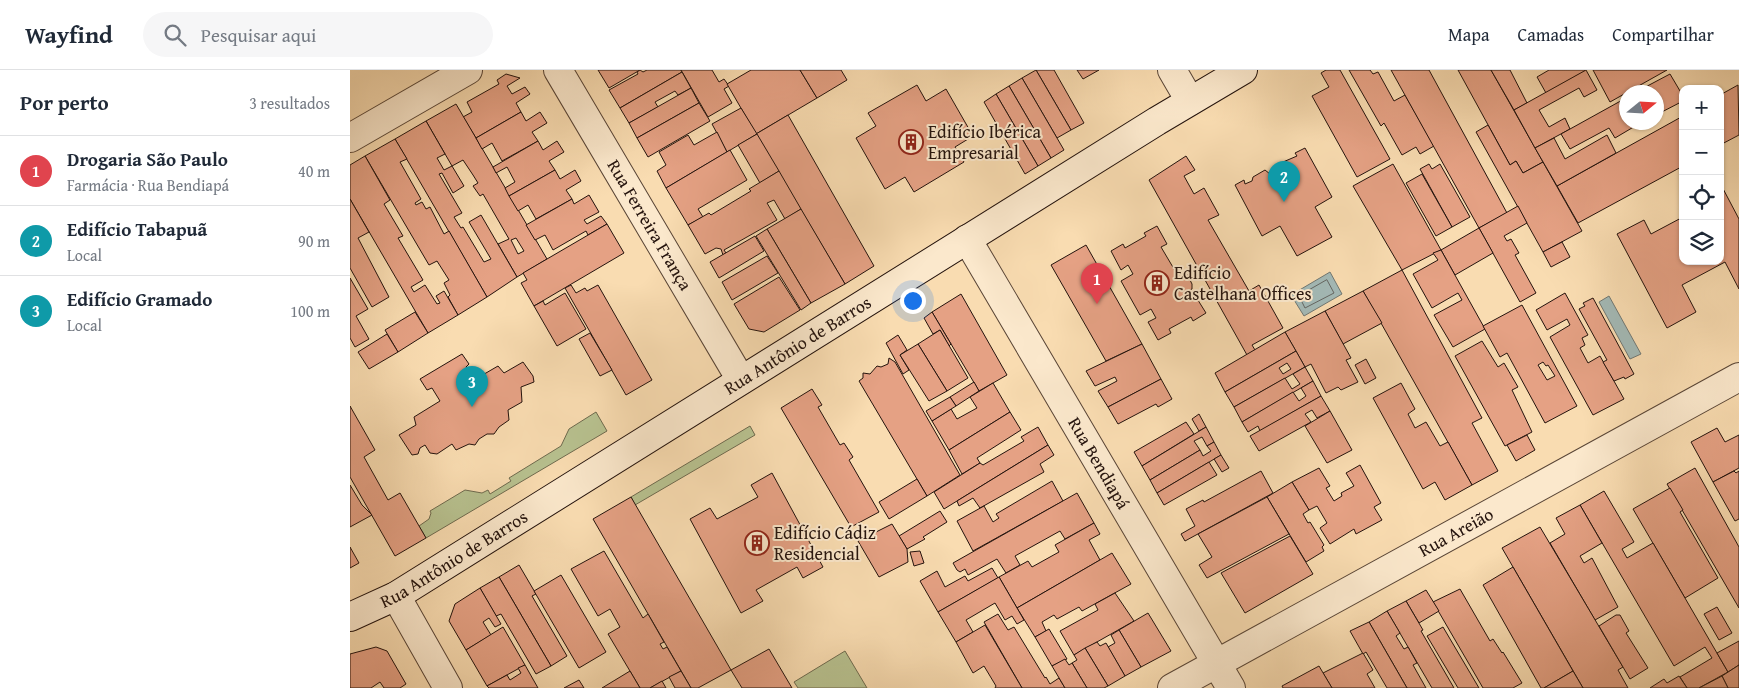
<!DOCTYPE html>
<html lang="pt">
<head>
<meta charset="utf-8">
<style>
  body { margin:0; font-family:"Gentium Book Plus",serif; background:#f6f6f7; color:#1f2937 }
  .controls { position:absolute; right:15px; top:15px; display:grid; overflow:hidden; border-radius:10px; box-shadow:0 1px 4px #0004 }
  .controls button { width:45px; height:45px; display:grid; place-items:center; padding:0; border:0; border-bottom:1px solid #e0e1e3; background:#fff; color:#1f2937; font:25px sans-serif }
  .compass { position:absolute; left:1269px; top:15px; width:45px; height:45px; border-radius:50%; background:#fff; box-shadow:0 1px 4px #0004; rotate:72deg }
  .you { position:absolute; left:562px; top:230px; width:18px; height:18px; margin:-12px; border:4px solid #fff; border-radius:50%; background:#1a73e8; box-shadow:0 0 0 8px #1a73e833 }
  .badge { display:grid; place-items:center; width:32px; height:32px; border-radius:50%; background:#8f2418; color:#fff; font-size:16px; font-weight:700 }
  .pin { position:absolute; translate:-50% -41px; filter:drop-shadow(0 1px 2px #0008) }
  .pin::after { content:''; position:absolute; top:26px; width:18px; height:15px; background:inherit; clip-path:polygon(0 0,100% 0,50% 100%) }
  .list { margin:0; padding:0; list-style:none }
  h2 { display:flex; justify-content:space-between; align-items:center; height:65px; margin:0; padding:0 20px; font-size:21px }
  h2 small { font-size:16px; font-weight:400; color:#747a83 }
  .list li { display:grid; grid-template-columns:32px 1fr auto; gap:15px; align-items:center; box-sizing:border-box; height:70px; padding:0 20px; border-top:1px solid #e0e1e3 }
  .list b { display:block; font-size:19px; white-space:nowrap }
  .list p { margin:0; font-size:16px; white-space:nowrap; color:#747a83 }
  .list em { font-size:16px; font-style:normal; color:#747a83 }
  .icon { flex:none; width:28px; height:28px; fill:none; stroke:currentColor; stroke-width:2; stroke-linecap:round; stroke-linejoin:round }
  .map { position:relative; flex:none; width:1389px; height:618px; overflow:hidden }
  header { display:flex; align-items:center; gap:30px; box-sizing:border-box; height:70px; padding:0 25px; background:#fff; border-bottom:1px solid #e0e1e3 }
  header strong { font-size:24px }
  nav { display:flex; gap:28px; margin-inline-start:auto; font-size:18px }
  .search { width:350px; height:45px; background:#f6f6f7; display:flex; align-items:center; gap:12px; box-sizing:border-box; padding:0 18px; border-radius:28px; color:#747a83; font-size:19px }
  main { display:flex }
  aside { flex:1; background:#fff }
  .map>svg:first-child { display:block }
  .green { fill:#b8c290; stroke:#6e6a4e }
  .water { fill:#a3b9b6; stroke:#707772 }
  .lines { fill:none; stroke-linecap:round; stroke-linejoin:round }
  .shore { stroke:#646662; stroke-width:1 }
  .building { fill:#e5a184; stroke:#24130d; fill-rule:evenodd }
  .minor-casing { stroke:#594536; stroke-width:30 }
  .secondary-casing { stroke:#24130d; stroke-width:30 }
  .minor { stroke:#fbe8cc; stroke-width:28 }
  .secondary { stroke:#fbe8cc; stroke-width:28 }
  .labels { text-anchor:middle; stroke-width:4; stroke-linejoin:round; paint-order:stroke }
  .poi-label { font-size:18px; fill:#24130d; stroke:#fbe8cc; text-anchor:start }
  .street-label { font-size:18px; fill:#24130d; stroke:#fbe8cc }
</style>
</head>
<body>
<header>
<strong>Wayfind</strong>
<div class="search"><svg class="icon" aria-label="search" viewBox="0 0 24 24"><circle cx="10" cy="10" r="6"/><path d="M15 15l6 6"/></svg>Pesquisar aqui</div>
<nav><a>Mapa</a><a>Camadas</a><a>Compartilhar</a></nav>
</header>
<main>
<aside>
<h2>Por perto<small>3 resultados</small></h2>
<ul class="list">
<li><span class="badge" style="background:#e0444e">1</span><div><b>Drogaria São Paulo</b><p>Farmácia · Rua Bendiapá</p></div><em>40 m</em></li>
<li><span class="badge" style="background:#0f9aa8">2</span><div><b>Edifício Tabapuã</b><p>Local</p></div><em>90 m</em></li>
<li><span class="badge" style="background:#0f9aa8">3</span><div><b>Edifício Gramado</b><p>Local</p></div><em>100 m</em></li>
</ul>
</aside>
<div class="map">
<svg width="1389" height="618" viewBox="0 0 1389 618">
  <rect width="100%" height="100%" fill="#f9dcb1"/>
  <filter id="stains"><feTurbulence type="fractalNoise" baseFrequency=".004" numOctaves="4"/><feColorMatrix values="0 0 0 0 .2 0 0 0 0 .09 0 0 0 0 .02 0 0 0 .5 -.17"/></filter>
  <radialGradient id="worn" r=".72"><stop offset=".6" stop-color="#630" stop-opacity="0"/><stop offset="1" stop-color="#630" stop-opacity=".3"/></radialGradient>
  <!-- green -->
  <g class="green">
    <polygon points="246,342 257,361 76,468 69,456 79,449 81,443 80,441 115,420 132,423 138,420 140,424 161,411 159,408 211,376 219,359"/>
    <polygon points="400,356 405,365 285,435 281,427"/>
    <polygon points="495,581 517,618 448,618 444,612"/>
  </g>
  <!-- water -->
  <g class="water">
    <polygon points="980,202 992,224 954,246 941,225"/>
    <polygon points="1259,226 1291,284 1280,289 1249,232"/>
  </g>
  <g class="lines">
    <!-- shore -->
    <polygon class="shore" points="977,210 984,223 955,238 949,226"/>
  </g>
  <!-- building -->
  <g class="building">
    <polygon points="248,0 290,0 259,18"/>
    <polygon points="290,0 293,2 297,0 331,0 332,2 270,38 259,20 288,4 287,2"/>
    <polygon points="331,0 362,0 369,12 374,9 379,16 374,19 382,33 358,47"/>
    <polygon points="401,0 450,0 467,28 406,64 377,14"/>
    <polygon points="450,0 491,0 497,10 467,28"/>
    <polygon points="686,0 704,0 734,53 721,60"/>
    <polygon points="686,0 721,60 707,68 672,8"/>
    <polygon points="727,0 749,0 733,9"/>
    <polygon points="976,0 990,0 1040,89 1007,107 962,26 979,17 971,3"/>
    <polygon points="999,0 1020,0 1023,4 1028,2 1044,31 1055,25 1084,76 1070,84 1066,77 1052,85 1034,53 1031,56"/>
    <polygon points="1041,0 1079,0 1157,143 1129,158"/>
    <polygon points="1108,0 1141,0 1193,92 1173,103 1166,91 1160,95"/>
    <polygon points="1141,0 1160,0 1177,33 1164,40"/>
    <polygon points="1199,0 1234,0 1235,1 1196,23 1187,7"/>
    <polygon points="1236,0 1247,20 1234,27 1229,18 1189,40 1199,57 1215,48 1220,59 1185,78 1164,40"/>
    <polygon points="1243,0 1317,0 1260,32"/>
    <polygon points="332,2 341,18 328,25 325,21 305,32 308,37 279,53 270,38"/>
    <polygon points="156,4 170,8 157,16 162,24 175,17 180,24 166,33 171,42 126,68 113,47 122,42 117,32 149,14 147,10"/>
    <polygon points="1320,4 1333,26 1333,31 1306,45 1306,22 1286,22"/>
    <polygon points="672,8 714,80 701,88 659,16"/>
    <polygon points="567,15 576,31 596,19 623,66 605,77 614,92 564,122 555,107 535,119 506,68 526,56 518,43"/>
    <polygon points="1388,15 1389,65 1370,75 1370,25"/>
    <polygon points="659,16 701,88 688,96 646,24"/>
    <polygon points="341,18 349,33 287,68 279,53"/>
    <polygon points="646,24 688,96 675,104 634,32"/>
    <polygon points="1276,28 1276,52 1292,52 1265,68 1259,58 1220,79 1211,64"/>
    <polygon points="349,33 360,51 298,87 287,68"/>
    <path d="M106 34 197 189 167 207 148 174 159 169 133 124 130 126 123 116 128 113 123 105 113 90 102 96 76 51ZM166 168 174 181 168 184 161 170Z"/>
    <polygon points="391,38 407,64 377,82 362,54"/>
    <polygon points="171,42 176,51 190,42 197,53 182,62 188,71 152,91 142,73 132,79 126,68"/>
    <polygon points="438,45 524,196 495,214 406,64"/>
    <polygon points="1333,46 1333,96 1228,153 1207,116"/>
    <polygon points="76,51 95,84 87,88 94,100 102,96 114,116 103,123 92,103 89,104 112,143 104,147 111,158 113,157 134,192 141,189 119,152 131,145 167,207 137,227 45,69"/>
    <polygon points="1138,55 1160,95 1166,91 1173,103 1193,92 1232,161 1193,182 1126,62"/>
    <polygon points="367,62 377,82 316,118 307,101 316,95 309,82 338,65 344,75"/>
    <polygon points="407,64 429,101 410,113 388,75"/>
    <polygon points="1257,65 1266,83 1207,116 1185,78 1204,68 1215,89"/>
    <polygon points="45,69 57,89 50,92 71,129 65,133 66,135 72,132 76,139 80,137 94,164 99,161 137,227 108,245 98,227 100,225 94,213 99,210 87,191 79,195 15,86"/>
    <polygon points="188,71 193,80 207,71 214,82 199,91 205,100 159,126 155,118 165,112 157,97 146,103 143,97"/>
    <polygon points="955,78 982,127 965,137 982,167 947,186 930,156 912,166 885,115 894,110 895,114 902,111 903,107 915,100 920,104 925,101 926,95 947,86 945,83"/>
    <polygon points="380,80 397,110 348,139 353,147 338,155 316,118"/>
    <polygon points="15,86 40,130 34,134 53,166 48,168 73,210 61,217 64,222 75,215 87,234 90,233 86,226 94,221 108,245 78,263 0,129 0,95"/>
    <polygon points="836,86 845,100 834,106 844,124 854,118 869,145 858,150 899,221 909,215 933,258 902,275 905,280 897,285 799,110"/>
    <polygon points="1043,94 1091,180 1052,200 1003,116"/>
    <polygon points="1079,94 1082,99 1090,94 1120,147 1102,157 1070,99"/>
    <polygon points="205,100 210,109 225,100 231,111 216,120 222,129 186,149 178,135 168,141 159,126"/>
    <polygon points="429,101 451,139 435,149 424,130 417,133 427,150 374,180 376,183 373,185 371,179 366,178 355,184 338,155 359,143 361,145 401,121 399,119"/>
    <polygon points="1072,104 1102,157 1086,166 1056,113"/>
    <polygon points="1370,113 1389,149 1389,219 1375,192 1332,215 1346,242 1317,258 1267,164 1294,150 1301,164 1333,147 1333,191 1370,191"/>
    <polygon points="239,125 249,142 234,150 237,154 251,146 257,154 238,165 236,161 203,180 195,165 185,170 176,155 222,129 224,134"/>
    <polygon points="0,129 19,162 8,168 39,227 22,237 0,198"/>
    <polygon points="1168,136 1177,153 1154,166 1157,171 1161,169 1169,183 1165,185 1186,223 1170,232 1129,158"/>
    <polygon points="451,139 495,214 461,233 417,159"/>
    <polygon points="257,154 274,183 184,236 171,213 177,210 173,203"/>
    <polygon points="807,156 817,174 811,177 827,204 831,202 837,204 842,214 842,219 836,222 840,230 846,227 856,243 843,251 841,247 819,259 821,263 808,270 798,252 806,248 801,239 790,245 771,211 783,204 778,195 771,200 761,181 773,174 775,178 796,166 794,163"/>
    <polygon points="1129,158 1143,183 1105,205 1091,180"/>
    <polygon points="417,159 461,233 451,240 406,166"/>
    <polygon points="405,166 414,181 369,208 360,192"/>
    <polygon points="1212,172 1220,187 1201,197 1193,182"/>
    <polygon points="736,175 792,274 756,291 701,195"/>
    <polygon points="1091,180 1135,259 1103,277 1084,245 1112,230 1108,223 1082,238 1063,204 1088,190 1083,183"/>
    <polygon points="417,186 428,203 382,230 372,212"/>
    <polygon points="1052,200 1132,348 1122,353 1148,401 1122,415 1013,221"/>
    <polygon points="429,207 450,240 414,262 399,259 384,234"/>
    <polygon points="0,208 18,239 6,246 19,269 5,277 0,268"/>
    <polygon points="221,215 226,223 235,218 237,221 248,215 302,310 276,325 215,218"/>
    <polygon points="1013,221 1032,253 993,274 975,241"/>
    <polygon points="215,223 236,259 207,276 184,236 193,231 195,235"/>
    <polygon points="1215,223 1238,265 1232,268 1235,275 1230,278 1238,293 1250,286 1274,329 1243,345 1200,267 1220,255 1217,249 1197,260 1186,240"/>
    <polygon points="611,224 657,305 629,321 582,242"/>
    <polygon points="1243,228 1284,304 1275,309 1274,307 1264,311 1253,292 1257,290 1229,239 1235,236 1233,233"/>
    <path d="M1172 235 1227 336 1195 353 1157 283 1150 287 1133 256ZM1193 292 1196 296 1198 295 1205 306 1197 310 1188 295Z"/>
    <polygon points="975,241 1001,288 996,290 1008,312 991,320 988,317 976,323 961,294 955,297 935,262"/>
    <polygon points="65,242 78,263 48,282 35,260"/>
    <polygon points="582,242 601,274 599,276 590,260 583,264 574,248"/>
    <polygon points="590,260 618,308 597,321 568,274"/>
    <polygon points="935,262 946,281 875,322 865,303"/>
    <polygon points="240,263 262,300 250,306 229,269"/>
    <polygon points="37,264 48,282 19,299 8,282"/>
    <polygon points="548,265 557,280 550,285 559,300 553,304 536,273"/>
    <polygon points="1132,271 1148,297 1154,293 1168,317 1162,320 1182,362 1155,376 1105,286"/>
    <polygon points="568,274 597,321 579,331 550,285"/>
    <polygon points="792,274 811,309 758,337 748,321 767,311 765,307 745,316 736,301"/>
    <path d="M946 281 955 297 884 337 875 322ZM937 293 941 299 933 304 929 298Z"/>
    <polygon points="112,284 119,294 116,297 124,310 148,296 154,303 173,292 183,306 184,312 171,317 172,332 158,340 159,350 149,357 144,364 137,364 129,369 125,375 119,374 106,380 102,374 87,384 80,383 75,375 70,378 68,384 62,385 49,365 66,355 64,347 90,331 82,318 77,320 70,309"/>
    <polygon points="539,288 545,292 610,405 577,426 509,311 513,308 513,303 520,304 527,296 531,297 538,294"/>
    <polygon points="1016,289 1026,308 1015,314 1005,295"/>
    <polygon points="955,297 963,311 892,352 884,337 935,308 942,319 950,314 943,304"/>
    <polygon points="811,309 822,329 808,337 806,334 768,354 758,337"/>
    <polygon points="963,311 971,326 910,361 908,356 898,362 892,352 943,322 949,331 956,326 951,318"/>
    <polygon points="624,312 629,321 606,336 600,327"/>
    <polygon points="643,313 660,342 599,380 582,351 601,339 607,349 627,338 620,327"/>
    <polygon points="1051,313 1065,339 1058,344 1065,358 1076,352 1090,376 1098,372 1122,415 1095,430 1085,412 1073,419 1023,328"/>
    <polygon points="462,319 472,335 468,337 490,375 494,373 503,387 499,390 529,442 501,457 431,338"/>
    <polygon points="971,326 980,341 967,348 962,340 955,344 961,352 909,381 900,366"/>
    <polygon points="600,327 606,336 582,351 576,341"/>
    <polygon points="0,336 25,380 14,387 38,430 50,423 76,468 45,486 0,407"/>
    <polygon points="980,341 1002,380 977,393 955,356"/>
    <polygon points="660,342 671,360 627,388 630,393 612,404 599,380"/>
    <polygon points="849,344 856,357 849,361 842,349"/>
    <polygon points="836,352 844,364 792,396 784,382"/>
    <polygon points="688,357 698,375 594,439 584,422 630,393 633,395 674,371 671,367"/>
    <polygon points="856,357 864,372 857,376 852,367 844,371 850,380 800,410 792,396"/>
    <polygon points="1367,358 1375,372 1389,365 1389,398 1363,412 1341,372"/>
    <polygon points="1177,365 1185,380 1166,391 1157,375"/>
    <polygon points="864,372 871,385 807,423 800,410 850,380 853,386 861,381 857,376"/>
    <polygon points="698,375 704,385 690,394 694,402 630,438 623,428 609,436 607,431"/>
    <polygon points="871,385 879,398 872,402 864,389"/>
    <polygon points="859,392 867,405 814,435 807,423"/>
    <polygon points="1010,395 1031,433 1024,437 1032,450 1006,464 1004,459 980,474 970,458 977,453 967,436 959,440 942,412 969,398 980,416 976,418 984,431 992,426 991,423 1004,416 996,403"/>
    <polygon points="1345,398 1389,477 1389,538 1317,414"/>
    <polygon points="911,401 923,423 835,471 831,464 845,456 836,439 853,430 854,432"/>
    <polygon points="1384,401 1386,403 1389,401 1389,449 1385,451 1363,412"/>
    <polygon points="422,403 473,497 453,508 447,497 406,520 413,531 391,543 340,449 360,438 367,449 408,427 401,415"/>
    <polygon points="567,409 577,426 539,449 529,432"/>
    <polygon points="702,411 713,431 623,481 607,451 634,436 643,452 649,448 646,444"/>
    <polygon points="942,412 959,440 953,444 958,453 960,452 974,475 972,477 974,481 956,492 917,427"/>
    <polygon points="0,415 12,435 22,445 0,457"/>
    <polygon points="1320,418 1333,440 1330,442 1368,508 1335,528 1283,439"/>
    <polygon points="1254,421 1284,472 1272,479 1277,488 1303,473 1378,602 1349,618 1337,618 1330,607 1362,588 1355,577 1324,596 1230,435"/>
    <polygon points="727,423 744,453 715,469 710,461 665,486 670,495 656,503 647,489 618,505 615,499 610,502 607,500 603,493"/>
    <polygon points="281,427 381,600 348,618 341,618 243,449"/>
    <polygon points="917,427 939,464 857,508 849,495 862,487 848,464"/>
    <polygon points="1230,435 1252,473 1230,486 1234,493 1242,488 1268,537 1245,550 1200,473 1215,464 1206,448"/>
    <polygon points="590,441 597,452 573,467 575,469 557,479 549,466"/>
    <polygon points="744,453 750,464 739,470 750,490 667,538 649,507 678,491 682,497 709,482 705,475"/>
    <polygon points="542,454 557,479 558,492 529,507 508,471"/>
    <polygon points="1190,457 1273,597 1268,600 1278,618 1233,618 1152,478"/>
    <polygon points="940,466 963,504 895,543 871,503"/>
    <polygon points="0,477 9,493 0,498"/>
    <polygon points="254,481 293,548 298,544 314,572 310,574 313,579 317,577 331,601 300,618 290,618 258,564 270,557 260,539 248,546 221,499"/>
    <polygon points="570,481 574,493 564,496 560,482"/>
    <polygon points="762,483 781,514 732,541 729,537 707,549 704,545 692,552 696,561 685,567 667,538"/>
    <polygon points="169,495 186,524 182,526 217,586 201,596 149,507"/>
    <polygon points="1163,497 1223,601 1194,618 1191,618 1133,515"/>
    <polygon points="642,498 648,508 588,542 570,511 587,501 595,517 615,506 618,511"/>
    <polygon points="211,505 256,582 229,598 184,521"/>
    <polygon points="149,507 201,596 186,604 151,544 146,546 130,518"/>
    <polygon points="649,507 674,550 667,554 662,546 655,550 645,533 616,550 623,562 606,572 588,542"/>
    <polygon points="130,518 151,554 145,557 139,548 133,552 141,565 116,580 99,551 105,534"/>
    <polygon points="1110,519 1140,571 1143,569 1152,583 1153,582 1172,613 1163,618 1133,618 1083,532"/>
    <polygon points="1076,520 1089,541 1069,553 1056,531"/>
    <polygon points="765,523 784,551 724,585 710,561 748,540 745,534"/>
    <polygon points="1056,531 1073,560 1071,561 1104,618 1082,618 1037,541"/>
    <polygon points="1367,537 1382,563 1369,570 1354,544"/>
    <polygon points="1037,541 1050,563 1046,566 1054,579 1058,577 1067,593 1063,595 1076,618 1057,618 1019,552"/>
    <polygon points="798,543 821,581 791,597 769,560"/>
    <polygon points="648,544 658,560 664,557 695,608 696,607 700,614 709,608 715,618 672,618 634,552"/>
    <polygon points="1266,545 1270,545 1279,561 1276,563 1298,598 1280,609 1249,556"/>
    <polygon points="1019,552 1057,618 1037,618 1016,582 1013,584 1000,561"/>
    <polygon points="635,555 672,618 645,618 646,616 634,596 623,603 606,572"/>
    <polygon points="153,557 175,595 137,616 116,580"/>
    <polygon points="1093,557 1129,618 1108,618 1077,566"/>
    <polygon points="699,559 717,589 702,596 685,567"/>
    <polygon points="769,560 791,597 775,606 758,577 765,573 761,565"/>
    <polygon points="1389,571 1389,595 1378,602 1367,583"/>
    <polygon points="747,572 750,576 756,573 775,606 758,616 735,578"/>
    <polygon points="26,577 37,581 56,614 50,618 34,618 30,612 21,618 0,618 0,584"/>
    <polygon points="735,578 758,616 754,618 737,618 722,593 727,590 724,585"/>
    <polygon points="419,579 442,618 392,618 381,600"/>
    <polygon points="1013,583 1023,600 1017,604 1025,618 982,618 973,603"/>
    <polygon points="715,589 719,595 722,593 737,618 715,618 702,596"/>
    <polygon points="175,595 188,618 139,618 137,616 157,605 160,610 171,603 168,598"/>
    <polygon points="1389,595 1389,618 1378,618 1372,606"/>
    <polygon points="969,596 982,618 933,618 932,616"/>
    <polygon points="280,601 290,618 252,618"/>
    <polygon points="331,601 341,618 325,618 319,607"/>
    <polygon points="1223,601 1233,618 1194,618"/>
    <polygon points="1329,606 1337,618 1300,618 1314,609 1317,613"/>
    <polygon points="1372,606 1378,618 1349,618"/>
    <polygon points="229,610 234,618 214,618"/>
    <polygon points="312,611 316,618 300,618"/>
  </g>
  <g class="lines">
    <defs>
      <g id="minor">
        <path id="s1" d="M208 0 391 310"/>
        <polyline points="822,0 840,31"/>
        <polyline points="0,68 118,0"/>
        <path id="s2" d="M617 169 881 618"/>
        <polyline points="46,526 98,618"/>
        <path id="s3" d="M822 618 1389 307"/>
      </g>
      <g id="secondary">
        <path id="s4" d="M0 547 46 526 807 51 893 0"/>
      </g>
    </defs>
    <!-- minor casing -->
    <use href="#minor" class="minor-casing"/>
    <!-- secondary casing -->
    <use href="#secondary" class="secondary-casing"/>
    <!-- minor -->
    <use href="#minor" class="minor"/>
    <!-- secondary -->
    <use href="#secondary" class="secondary"/>
  </g>
  <!-- icons -->
  <defs>
    <symbol id="building-ring" viewBox="-11 -11 22 22"><circle r="9.5" fill="#fbe8cc" stroke="#8f2418" stroke-width="1.5"/><path d="M-4-6H4V6H1V3H-1V6H-4ZM-2.5-4.3h1.7v1.8h-1.7ZM.8-4.3h1.7v1.8H.8ZM-2.5-1h1.7V.8h-1.7ZM.8-1h1.7V.8H.8Z" fill="#8f2418"/></symbol>
  </defs>
  <g fill-rule="evenodd">
    <use href="#building-ring" x="547" y="58" width="28" height="28"/>
    <use href="#building-ring" x="793" y="199" width="28" height="28"/>
    <use href="#building-ring" x="393" y="459" width="28" height="28"/>
  </g>
  <g class="labels">
    <!-- poi labels -->
    <g class="poi-label">
      <text x="578" y="68">Edifício Ibérica<tspan x="578" dy="21">Empresarial</tspan></text>
      <text x="824" y="209">Edifício<tspan x="824" dy="21">Castelhana Offices</tspan></text>
      <text x="424" y="469">Edifício Cádiz<tspan x="424" dy="21">Residencial</tspan></text>
    </g>
    <!-- street labels -->
    <g class="street-label">
      <text dy="6" stroke="none"><textPath href="#s1" startOffset="180">Rua Ferreira França</textPath></text>
      <text dy="6" stroke="none"><textPath href="#s4" startOffset="524">Rua Antônio de Barros</textPath></text>
      <text dy="6" stroke="none"><textPath href="#s2" startOffset="260">Rua Bendiapá</textPath></text>
      <text dy="6" stroke="none"><textPath href="#s3" startOffset="324">Rua Areião</textPath></text>
      <text dy="6" stroke="none"><textPath href="#s4" startOffset="119">Rua Antônio de Barros</textPath></text>
    </g>
  </g>
  <rect width="100%" height="100%" filter="url(#stains)"/>
  <rect width="100%" height="100%" fill="url(#worn)"/>
</svg>
<div class="controls">
<button>+</button>
<button>−</button>
<button><svg class="icon" aria-label="locate" viewBox="0 0 24 24"><circle cx="12" cy="12" r="6"/><path d="M12 2v4M12 18v4M2 12h4M18 12h4"/></svg></button>
<button><svg class="icon" aria-label="layers" viewBox="0 0 24 24"><path d="M12 4l9 5-9 5-9-5zM3 14l9 5 9-5"/></svg></button>
</div>
<svg class="compass" viewBox="-18 -18 36 36"><path d="M0-13l5 13h-10z" fill="#e53935"/><path d="M0 13l5-13h-10z" fill="#747a83"/></svg>
<div class="you"></div>
<div class="pin badge" style="left:747px;top:234px;background:#e0444e">1</div>
<div class="pin badge" style="left:934px;top:132px;background:#0f9aa8">2</div>
<div class="pin badge" style="left:122px;top:337px;background:#0f9aa8">3</div>
</div>
</main>
</body>
</html>
